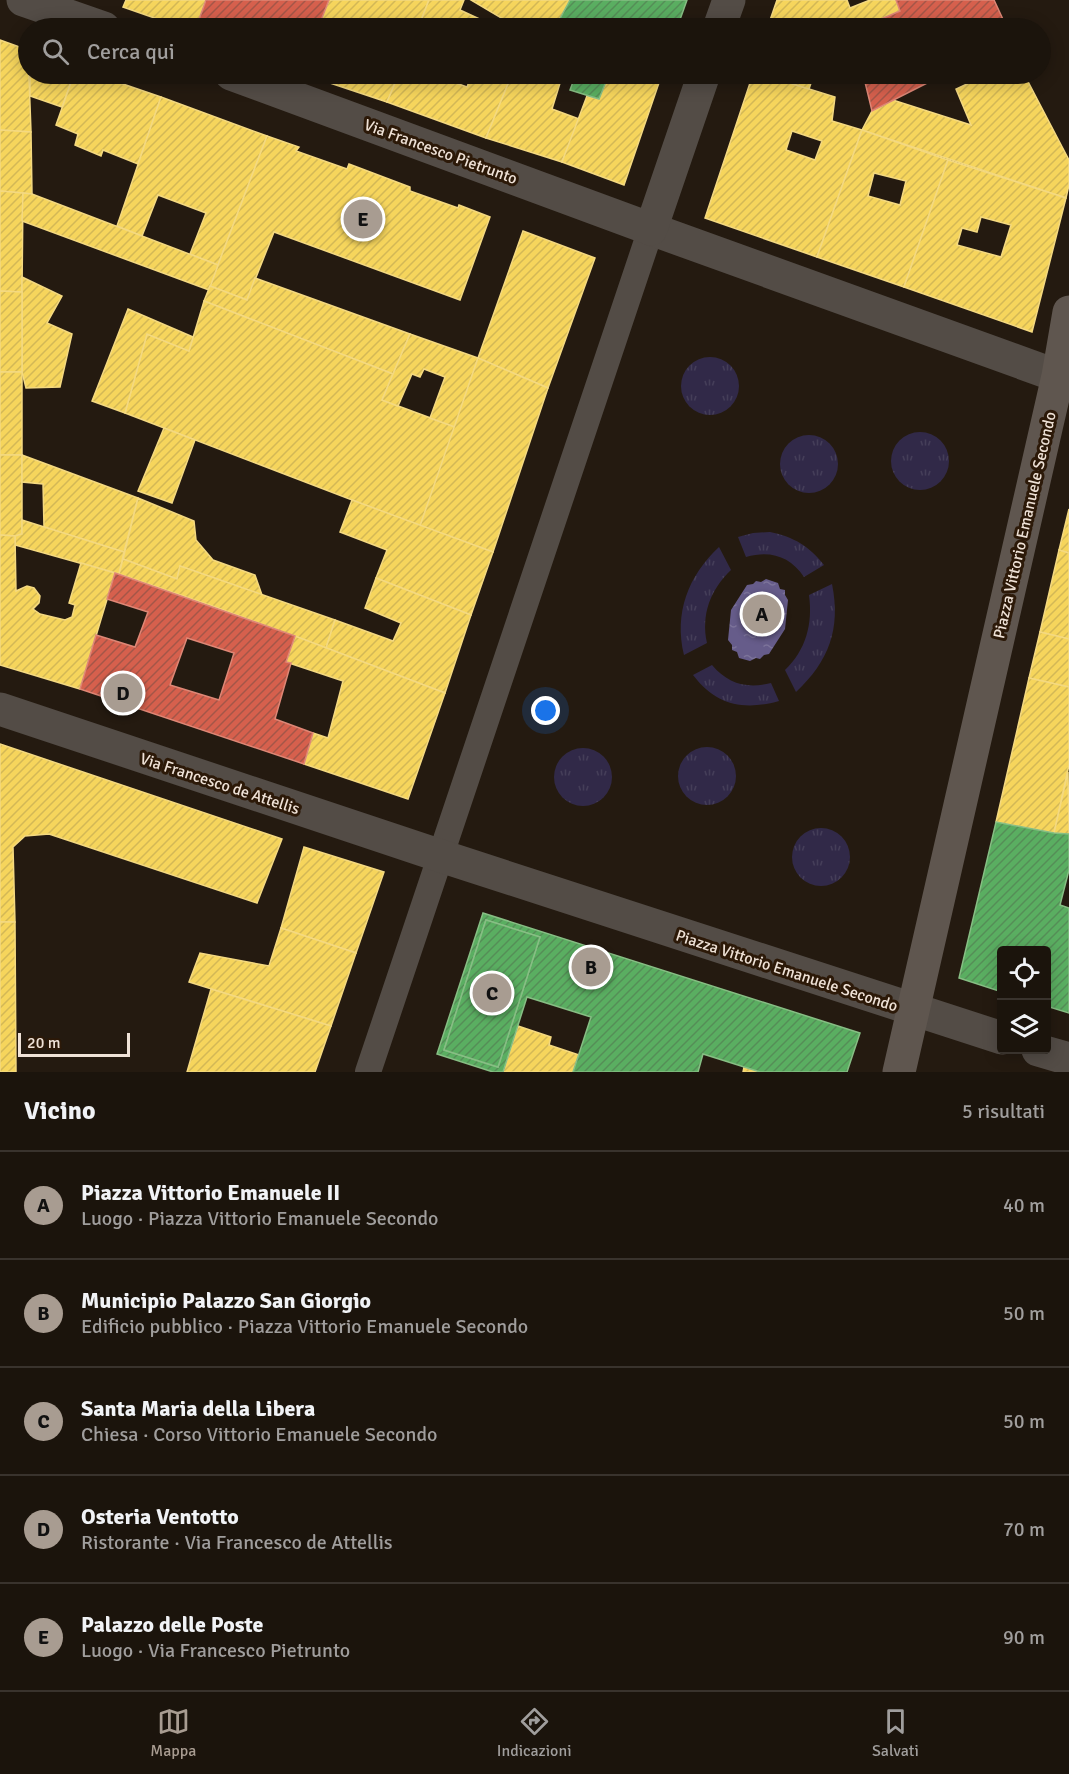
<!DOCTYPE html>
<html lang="it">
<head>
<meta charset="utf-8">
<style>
  body { margin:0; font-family:Signika,sans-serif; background:#241d15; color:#f1f3f6 }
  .controls { position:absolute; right:18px; bottom:18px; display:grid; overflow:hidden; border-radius:6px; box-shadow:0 3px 15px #0003 }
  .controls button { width:54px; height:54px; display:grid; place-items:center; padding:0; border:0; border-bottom:2px solid #39332d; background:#1b140c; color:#f1f3f6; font:30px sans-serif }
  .scale { position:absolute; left:18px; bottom:15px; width:112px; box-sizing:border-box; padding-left:6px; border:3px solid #efe2d7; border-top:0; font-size:16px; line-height:21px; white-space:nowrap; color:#efe2d7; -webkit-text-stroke:4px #2c1908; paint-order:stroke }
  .you { position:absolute; left:546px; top:711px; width:21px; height:21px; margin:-15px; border:4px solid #fff; border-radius:50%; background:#1a73e8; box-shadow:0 0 0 9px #1a73e833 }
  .badge { display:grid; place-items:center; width:39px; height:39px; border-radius:50%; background:#a89c91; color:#111; font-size:20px; font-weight:700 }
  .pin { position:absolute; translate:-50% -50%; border:3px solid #fff; box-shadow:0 2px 6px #0006 }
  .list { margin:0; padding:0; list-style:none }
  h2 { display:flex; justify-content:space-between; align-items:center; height:78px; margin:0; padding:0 24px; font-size:26px }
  h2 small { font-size:20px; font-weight:400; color:#a09e9d }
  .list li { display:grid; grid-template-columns:39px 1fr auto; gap:18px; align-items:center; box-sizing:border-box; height:108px; padding:0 24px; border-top:2px solid #39332d }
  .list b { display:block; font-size:22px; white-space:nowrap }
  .list p { margin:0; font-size:20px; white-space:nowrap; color:#a09e9d }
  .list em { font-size:20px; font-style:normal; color:#a09e9d }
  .icon { flex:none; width:33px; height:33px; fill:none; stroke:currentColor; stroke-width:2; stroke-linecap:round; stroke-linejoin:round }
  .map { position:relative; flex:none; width:1069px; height:1072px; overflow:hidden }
  .search { position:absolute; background:#1b140c; box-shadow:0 3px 15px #0003; left:18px; right:18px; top:18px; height:66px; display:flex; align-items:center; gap:15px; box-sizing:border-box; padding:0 21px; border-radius:33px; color:#a09e9d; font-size:22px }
  .sheet { height:618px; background:#1b140c }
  nav { display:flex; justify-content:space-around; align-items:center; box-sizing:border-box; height:84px; border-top:2px solid #39332d; background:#1b140c; font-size:16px; color:#a09e9d }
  nav a { display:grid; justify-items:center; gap:3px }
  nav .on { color:#a89c91 }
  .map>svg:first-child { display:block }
  .grass { fill:url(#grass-tufts) }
  .water { fill:url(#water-ripples) }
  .homes { fill:url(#homes-hatch); stroke:#f4d981; stroke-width:1.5; fill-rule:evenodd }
  .shops { fill:url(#shops-hatch); stroke:#de8776; stroke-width:1.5; fill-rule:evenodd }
  .public { fill:url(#public-hatch); stroke:#87be84; stroke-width:1.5; fill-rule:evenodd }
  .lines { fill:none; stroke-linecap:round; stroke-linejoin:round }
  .pedestrian { stroke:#534c46; stroke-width:26 }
  .minor { stroke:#534c46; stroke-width:33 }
  .tertiary { stroke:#534c46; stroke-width:33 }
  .secondary { stroke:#5f564f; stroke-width:33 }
  .labels { text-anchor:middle; stroke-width:6; stroke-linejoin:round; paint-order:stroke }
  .street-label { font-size:16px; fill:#efe2d7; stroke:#2c1908 }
</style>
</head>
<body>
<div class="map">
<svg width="1069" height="1072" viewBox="0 0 1069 1072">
  <defs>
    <pattern id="grass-tufts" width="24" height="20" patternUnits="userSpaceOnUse" patternTransform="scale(1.5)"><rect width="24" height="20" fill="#312948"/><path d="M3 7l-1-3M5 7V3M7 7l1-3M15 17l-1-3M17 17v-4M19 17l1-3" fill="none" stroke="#453e59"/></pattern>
    <pattern id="water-ripples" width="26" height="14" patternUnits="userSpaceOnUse" patternTransform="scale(1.5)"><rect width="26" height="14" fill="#665c8a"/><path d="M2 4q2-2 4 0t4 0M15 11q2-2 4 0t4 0" fill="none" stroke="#7c739a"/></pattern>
    <pattern id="homes-hatch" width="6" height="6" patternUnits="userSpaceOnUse" patternTransform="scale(1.5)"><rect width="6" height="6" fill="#f6d55c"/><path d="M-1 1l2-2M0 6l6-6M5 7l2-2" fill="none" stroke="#d3b856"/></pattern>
    <pattern id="shops-hatch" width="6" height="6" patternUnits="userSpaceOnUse" patternTransform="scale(1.5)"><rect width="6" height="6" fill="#d6604d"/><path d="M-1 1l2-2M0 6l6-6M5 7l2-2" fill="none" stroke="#a45648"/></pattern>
    <pattern id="public-hatch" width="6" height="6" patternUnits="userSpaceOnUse" patternTransform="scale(1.5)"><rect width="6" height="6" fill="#5aae61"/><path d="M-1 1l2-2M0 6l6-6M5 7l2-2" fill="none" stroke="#558e57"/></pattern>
  </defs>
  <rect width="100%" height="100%" fill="#241a10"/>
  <!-- grass -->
  <g class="grass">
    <circle cx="710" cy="386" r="29"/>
    <circle cx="920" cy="461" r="29"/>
    <circle cx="809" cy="464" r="29"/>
    <path d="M770 532C794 537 809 546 824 565L804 577C790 556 770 550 746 557L738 537 753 533Z"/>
    <path d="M719 547 731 570C710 590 701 615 707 643L684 655C674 613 688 576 719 547Z"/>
    <path d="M832 584C841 629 829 661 796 692L785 670C806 650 813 624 809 595Z"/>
    <path d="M712 665C728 684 747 689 771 683L779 701C743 711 716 705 693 675Z"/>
    <circle cx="707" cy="776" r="29"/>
    <circle cx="583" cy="777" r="29"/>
    <circle cx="821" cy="857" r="29"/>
  </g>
  <!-- water -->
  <polygon class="water" points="766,579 778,583 780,589 785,590 785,595 788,600 785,629 769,654 764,655 760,659 756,658 750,661 739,658 737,652 732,650 732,645 728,640 731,610 747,585 753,584 756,581 761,582"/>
  <!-- homes -->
  <g class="homes">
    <polygon points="126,0 206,0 196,28 183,28 123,7"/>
    <polygon points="329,0 429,0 418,28 318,28"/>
    <polygon points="429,0 464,0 460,10 499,28 502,18 518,28 418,28"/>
    <polygon points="471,0 570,0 555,28 518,28"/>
    <polygon points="777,0 847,0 850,8 870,0 896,0 900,11 860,28 776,28 768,26"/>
    <polygon points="0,40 28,50 31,132 0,130"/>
    <polygon points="30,74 74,74 62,107 30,96"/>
    <polygon points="74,74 94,74 161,97 138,164 103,150 101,156 75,145 78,134 56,125"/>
    <polygon points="303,74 399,74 387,102"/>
    <polygon points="399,74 438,74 437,76 467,87 472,74 512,74 486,138 387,102"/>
    <polygon points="512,74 545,74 561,80 552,109 579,119 562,162 486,138"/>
    <polygon points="609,74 662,74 624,185 562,162 587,96 599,99"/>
    <path d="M753 74H761L835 97 832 121 862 130 817 257 705 218ZM792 131 822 141 815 160 786 150Z"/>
    <polygon points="761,74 814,74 809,89"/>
    <polygon points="988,74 1024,74 1069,160 1069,185 1066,198 862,130 872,111 893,100 971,125 956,89"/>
    <polygon points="161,97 267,136 218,265 190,254 206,213 158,195 142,236 117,226"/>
    <polygon points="0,130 31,132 32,194 0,191"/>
    <path d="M862 130 948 160 904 287 817 257ZM874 173 906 181 900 205 868 196Z"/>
    <polygon points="267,136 299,147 296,151 347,169 349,164 410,187 410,191 458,208 459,205 490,217 460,300 274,232 247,300 210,286"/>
    <path d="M948 160 1066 198 1032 332 904 287ZM981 217 1011 225 1001 257 957 245 962 228 977 232Z"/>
    <polygon points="0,191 23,193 22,292 0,291"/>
    <polygon points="23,193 32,194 218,265 209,290 22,221"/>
    <polygon points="523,231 595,258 548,388 478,358"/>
    <polygon points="22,277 62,296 47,323 72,334 60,387 26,388 22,372"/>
    <polygon points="255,278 410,334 393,374 204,301 210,286 247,300"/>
    <polygon points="0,291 22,292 22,372 0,372"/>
    <polygon points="204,301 393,374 382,400 455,427 420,526 125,413 147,334 189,351"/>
    <polygon points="128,309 193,337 189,351 147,334 125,413 92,401"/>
    <polygon points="410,334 478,358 455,427 430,418 445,377 424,369 420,377 412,374 398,406 382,400"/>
    <polygon points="478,358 548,388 493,552 420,526"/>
    <rect x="0" y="372" width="22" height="83"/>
    <polygon points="164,428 195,440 172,503 138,491"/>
    <polygon points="0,455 22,455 22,534 15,536 0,535"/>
    <polygon points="22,455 138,498 124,552 44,527 43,484 22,482"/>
    <polygon points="138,498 194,521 196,540 213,560 255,575 262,595 180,566 177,579 123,559"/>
    <polygon points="352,500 493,552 471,615 376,578 387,550 340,532"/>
    <polygon points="1069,509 1069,553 1059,550"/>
    <polygon points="22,520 124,552 119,574 15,545 15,536 22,534"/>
    <polygon points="0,535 15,536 16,591 27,586 34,588 40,596 39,603 33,609 40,614 65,620 72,617 75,605 69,603 81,563 115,573 80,689 0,665"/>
    <polygon points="1059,550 1069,553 1069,639 1040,632"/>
    <polygon points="123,559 177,579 180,566 335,620 326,648 215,607 119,574"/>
    <polygon points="376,578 471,615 445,693 326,648 335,620 393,641 401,623 365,608"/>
    <polygon points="1040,632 1069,639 1069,687 1029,678"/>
    <polygon points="295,636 445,693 408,799 304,764 313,733 328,738 343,681 286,662"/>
    <polygon points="1029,678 1069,687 1069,765 1054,833 996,822"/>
    <polygon points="0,744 282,839 257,903 49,834 25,836 13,847 15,922 0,922"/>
    <polygon points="1068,772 1069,834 1054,833"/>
    <polygon points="304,847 384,872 356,953 281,928"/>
    <polygon points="0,922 15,922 16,1072 0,1072"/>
    <polygon points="281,928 356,953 331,1026 189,982 200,953 269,966"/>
    <polygon points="211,989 331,1026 315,1072 187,1072"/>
    <polygon points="518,1026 551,1037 549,1045 579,1055 573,1072 503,1072"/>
    <polygon points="744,1067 760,1072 743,1072"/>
  </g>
  <!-- shops -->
  <g class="shops">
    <polygon points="206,0 329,0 318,28 196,28"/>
    <polygon points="896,0 994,0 1007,28 860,28 900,11"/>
    <polygon points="863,74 945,74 872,111"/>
    <path d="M115 573 295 636 286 662 291 663 275 719 313 733 304 764 80 689 96 635 135 647 148 612 107 599ZM187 638 234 653 219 700 170 685Z"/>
  </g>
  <!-- public -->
  <g class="public">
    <polygon points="570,0 687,0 677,28 555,28"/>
    <polygon points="576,74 609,74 599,99 570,90"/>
    <polygon points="996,822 1054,833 1069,834 1069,870 1060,905 1069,908 1069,1013 1046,1006 1046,951 1002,951 1002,992 959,978"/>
    <path d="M483 913 860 1033 847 1072H760L703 1054 698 1072H573L591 1017 527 997 503 1072H493L437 1054ZM486 920 540 937 498 1067 444 1050Z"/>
    <polygon points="486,920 540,937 498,1067 444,1050"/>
  </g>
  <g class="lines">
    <!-- pedestrian -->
    <polyline class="pedestrian" points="368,1072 651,229"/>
    <!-- minor -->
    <g class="minor">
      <polyline points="651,229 1069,380"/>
      <polyline points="0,709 441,856 1002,1038"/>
      <polyline points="1038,1050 1069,1059"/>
    </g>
    <!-- tertiary -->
    <g class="tertiary">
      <polyline points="23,0 104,28"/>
      <polyline points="719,28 729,0"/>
      <polyline points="231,74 651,229 704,74"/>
    </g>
    <!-- secondary -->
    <polyline class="secondary" points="899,1072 1058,376 1069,312"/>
  </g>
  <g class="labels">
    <!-- street labels -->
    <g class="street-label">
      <text transform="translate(441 151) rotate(20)" y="6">Via Francesco Pietrunto</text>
      <text transform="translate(1024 525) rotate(-77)" y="6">Piazza Vittorio Emanuele Secondo</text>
      <text transform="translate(220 783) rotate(18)" y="6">Via Francesco de Attellis</text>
      <text transform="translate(787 970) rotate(18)" y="6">Piazza Vittorio Emanuele Secondo</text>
    </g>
  </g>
</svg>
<div class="controls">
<button><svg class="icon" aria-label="locate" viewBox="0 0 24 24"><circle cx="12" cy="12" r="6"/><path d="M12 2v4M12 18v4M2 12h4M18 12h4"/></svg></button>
<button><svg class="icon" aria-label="layers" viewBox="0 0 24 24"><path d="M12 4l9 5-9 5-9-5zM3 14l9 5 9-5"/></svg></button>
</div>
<div class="scale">20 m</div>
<div class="you"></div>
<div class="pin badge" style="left:762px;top:614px">A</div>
<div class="pin badge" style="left:591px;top:967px">B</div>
<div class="pin badge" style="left:492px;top:993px">C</div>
<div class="pin badge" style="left:123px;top:693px">D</div>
<div class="pin badge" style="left:363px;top:219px">E</div>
<div class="search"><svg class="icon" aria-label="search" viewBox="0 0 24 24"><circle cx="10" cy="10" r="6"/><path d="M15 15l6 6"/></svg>Cerca qui</div>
</div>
<section class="sheet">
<h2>Vicino<small>5 risultati</small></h2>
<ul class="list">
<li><span class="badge">A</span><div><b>Piazza Vittorio Emanuele II</b><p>Luogo · Piazza Vittorio Emanuele Secondo</p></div><em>40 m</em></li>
<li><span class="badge">B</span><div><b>Municipio Palazzo San Giorgio</b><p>Edificio pubblico · Piazza Vittorio Emanuele Secondo</p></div><em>50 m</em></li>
<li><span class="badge">C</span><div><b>Santa Maria della Libera</b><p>Chiesa · Corso Vittorio Emanuele Secondo</p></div><em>50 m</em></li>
<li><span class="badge">D</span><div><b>Osteria Ventotto</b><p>Ristorante · Via Francesco de Attellis</p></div><em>70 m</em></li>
<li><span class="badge">E</span><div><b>Palazzo delle Poste</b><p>Luogo · Via Francesco Pietrunto</p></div><em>90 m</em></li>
</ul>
</section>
<nav>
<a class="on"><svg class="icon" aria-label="map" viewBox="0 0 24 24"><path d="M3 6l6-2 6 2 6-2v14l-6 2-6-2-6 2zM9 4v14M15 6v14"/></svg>Mappa</a>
<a><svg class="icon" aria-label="directions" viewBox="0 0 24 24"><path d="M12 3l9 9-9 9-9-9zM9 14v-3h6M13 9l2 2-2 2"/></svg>Indicazioni</a>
<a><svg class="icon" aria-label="saved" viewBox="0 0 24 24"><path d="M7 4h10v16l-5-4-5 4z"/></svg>Salvati</a>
</nav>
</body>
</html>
